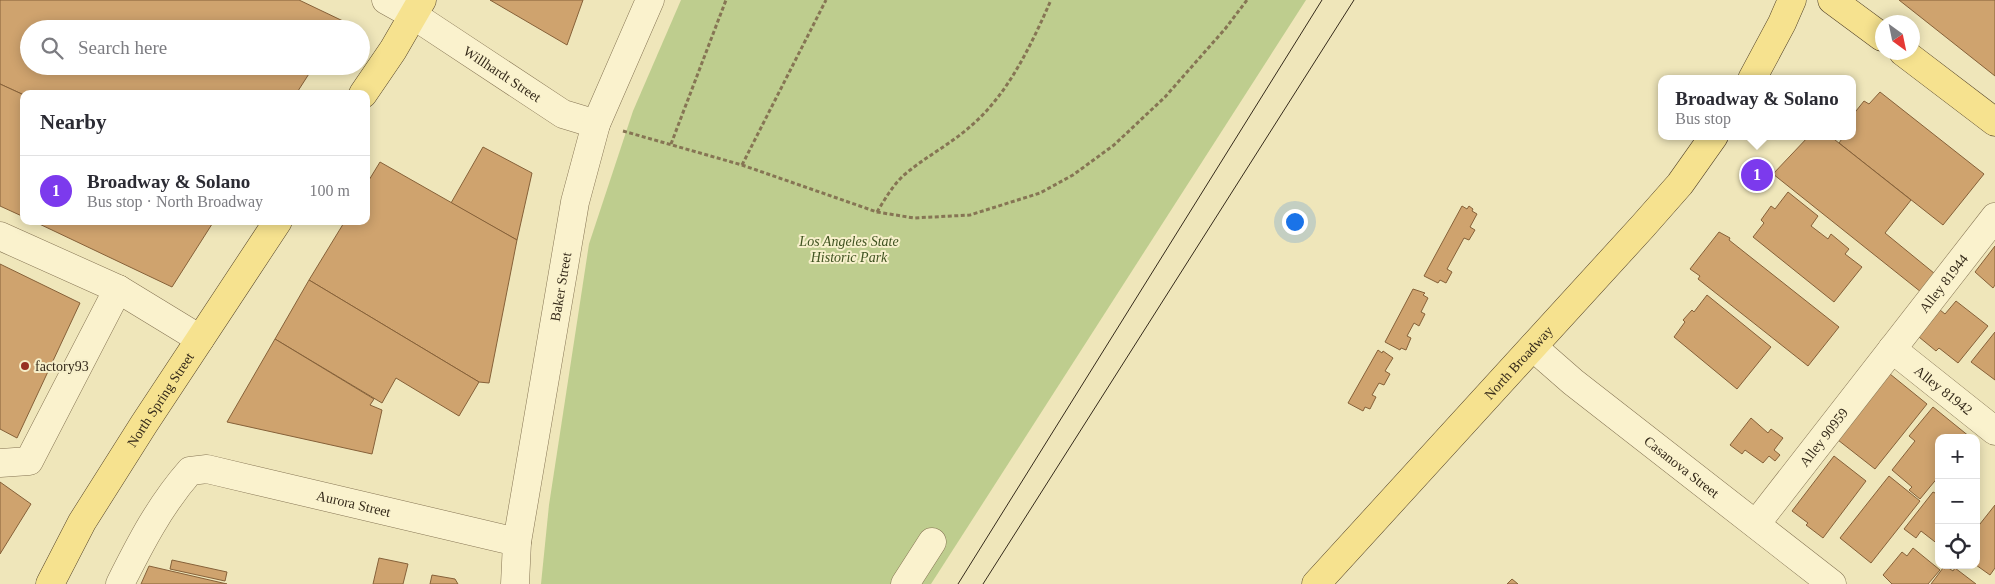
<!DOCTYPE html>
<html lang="en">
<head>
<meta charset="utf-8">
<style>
  body { margin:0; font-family:"Times New Roman",serif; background:#f2f2f3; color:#2b2b33 }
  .controls { position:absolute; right:15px; bottom:15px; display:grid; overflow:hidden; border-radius:10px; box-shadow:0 2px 12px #0003 }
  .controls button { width:45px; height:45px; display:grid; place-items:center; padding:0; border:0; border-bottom:1px solid #e1e1e2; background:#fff; color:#2b2b33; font:25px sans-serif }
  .compass { position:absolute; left:1875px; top:15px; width:45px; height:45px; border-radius:50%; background:#fff; box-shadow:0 2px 12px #0003; rotate:147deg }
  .you { position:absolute; left:1294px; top:221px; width:18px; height:18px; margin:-12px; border:4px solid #fff; border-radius:50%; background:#1a73e8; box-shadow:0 0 0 8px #1a73e833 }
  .badge { display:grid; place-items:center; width:32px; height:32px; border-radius:50%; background:#7c3aed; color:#fff; font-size:16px; font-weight:700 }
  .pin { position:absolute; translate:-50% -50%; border:2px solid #fff; box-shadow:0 1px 5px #0006 }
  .popup { position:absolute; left:1658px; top:75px; width:198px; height:65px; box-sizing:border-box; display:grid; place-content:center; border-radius:10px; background:#fff; filter:drop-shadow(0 1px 4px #0005); font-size:16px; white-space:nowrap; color:#7c7c81 }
  .popup b { font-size:19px; color:#2b2b33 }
  .popup::after { content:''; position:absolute; left:50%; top:100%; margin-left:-10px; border:10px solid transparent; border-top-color:#fff }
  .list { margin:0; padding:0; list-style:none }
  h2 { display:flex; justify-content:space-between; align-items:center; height:65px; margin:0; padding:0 20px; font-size:21px }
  h2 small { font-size:16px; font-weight:400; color:#7c7c81 }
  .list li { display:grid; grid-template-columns:32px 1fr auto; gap:15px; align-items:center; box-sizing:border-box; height:70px; padding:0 20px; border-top:1px solid #e1e1e2 }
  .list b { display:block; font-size:19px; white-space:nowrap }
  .list p { margin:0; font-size:16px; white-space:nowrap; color:#7c7c81 }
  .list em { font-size:16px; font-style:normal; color:#7c7c81 }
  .icon { flex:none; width:28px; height:28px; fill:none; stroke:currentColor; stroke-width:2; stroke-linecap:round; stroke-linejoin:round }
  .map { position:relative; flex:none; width:1995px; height:584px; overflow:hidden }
  .search { position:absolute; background:#fff; box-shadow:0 2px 12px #0003; left:20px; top:20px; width:350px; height:55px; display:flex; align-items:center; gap:12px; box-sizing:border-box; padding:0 18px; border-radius:28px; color:#7c7c81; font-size:19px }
  .panel { position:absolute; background:#fff; box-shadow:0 2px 12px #0003; left:20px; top:90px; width:350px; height:135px; border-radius:10px }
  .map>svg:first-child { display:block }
  .green { fill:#becd8e }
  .building { fill:#cfa36e; stroke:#866139 }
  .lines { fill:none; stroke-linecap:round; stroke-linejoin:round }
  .minor-casing { stroke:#867554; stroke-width:29 }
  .major-casing { stroke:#534229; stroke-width:29 }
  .path { stroke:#867554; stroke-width:3; stroke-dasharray:4 2.5; stroke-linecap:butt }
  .minor { stroke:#faf2cd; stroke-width:28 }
  .major { stroke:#f6e28f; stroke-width:28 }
  .tram { stroke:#352a1a; stroke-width:1 }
  .poi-dot { fill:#973022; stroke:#f6efca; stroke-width:2 }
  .labels { text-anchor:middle; stroke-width:4; stroke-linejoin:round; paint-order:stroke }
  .street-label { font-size:14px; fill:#352a1a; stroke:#f6efca }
  .park-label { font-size:14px; font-style:italic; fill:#3f5220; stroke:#f6efca }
  .poi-label { font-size:14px; fill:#352a1a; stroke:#f6efca; text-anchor:start }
</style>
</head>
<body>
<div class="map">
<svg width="1995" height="584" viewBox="0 0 1995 584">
  <rect width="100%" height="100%" fill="#efe6ba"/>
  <!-- green -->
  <polygon class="green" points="681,0 1306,0 931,584 541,584 549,505 589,244 633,111"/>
  <!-- building -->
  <g class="building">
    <polygon points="0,0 299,0 343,21 338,29 29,29 29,66 314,66 296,94 24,95 0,84"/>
    <polygon points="490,0 583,0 567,45"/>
    <polygon points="1899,0 1995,0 1995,76"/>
    <polygon points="0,84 24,95 24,217 0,206"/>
    <polygon points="1880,92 1984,174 1943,225 1839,143 1844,136 1852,136 1852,116 1864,101 1869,104"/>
    <polygon points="1809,136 1830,136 1911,200 1885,233 1940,278 1926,296 1773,174"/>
    <polygon points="483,147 532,173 517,240 451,203"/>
    <polygon points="380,162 517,240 489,383 479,382 309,280 345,221 366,221 366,185"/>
    <polygon points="1788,192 1818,216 1811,226 1828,239 1831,234 1849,249 1845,254 1862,267 1834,302 1753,237 1764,223 1761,220 1771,206 1775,209"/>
    <polygon points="1462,206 1467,209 1469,206 1473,209 1472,211 1477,214 1470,227 1475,230 1469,240 1464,238 1447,269 1452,272 1446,283 1440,280 1438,283 1424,276"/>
    <polygon points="33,221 214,221 172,287"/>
    <polygon points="1719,232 1730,238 1729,240 1839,327 1808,366 1698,279 1700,276 1690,269"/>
    <polygon points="1995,246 1995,285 1993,288 1975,272"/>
    <polygon points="0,264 80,303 17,438 0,429"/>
    <polygon points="309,280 479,382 459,416 396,378 382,403 275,339"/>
    <polygon points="1413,289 1425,293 1423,295 1428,298 1421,312 1425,314 1419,326 1414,323 1407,336 1411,338 1406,350 1401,348 1400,350 1385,342"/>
    <polygon points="1707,295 1771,347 1737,389 1674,337 1685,322 1683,320 1692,310 1694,312"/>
    <polygon points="1956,301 1988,326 1958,363 1939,348 1936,351 1919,337 1940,310 1945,314"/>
    <polygon points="1995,332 1995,380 1971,362"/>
    <polygon points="275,339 374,399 370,405 382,410 372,454 227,422"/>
    <polygon points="1378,350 1382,353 1383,351 1393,358 1385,371 1390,374 1384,385 1379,383 1372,395 1376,397 1370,409 1365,407 1363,411 1348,403"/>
    <polygon points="1890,374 1927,404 1875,469 1838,440"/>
    <polygon points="1933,407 1970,437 1939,438 1939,476 1920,499 1909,490 1912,487 1892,470 1915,441 1909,436"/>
    <polygon points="1751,418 1768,433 1771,429 1783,438 1774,450 1780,455 1775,461 1769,456 1763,463 1745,450 1742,454 1730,445"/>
    <polygon points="1834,456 1866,481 1823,538 1806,525 1808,523 1792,511"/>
    <polygon points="1889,476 1920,501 1871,563 1840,538"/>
    <polygon points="0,482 31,504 0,554"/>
    <polygon points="1939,488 1939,545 1921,531 1916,538 1904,529 1933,492 1935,493"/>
    <polygon points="1995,505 1995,568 1990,575 1976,565 1976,529"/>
    <polygon points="1913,548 1940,570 1928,584 1892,584 1883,575 1902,552 1907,556"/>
    <polygon points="379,558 408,564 403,584 373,584"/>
    <polygon points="172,560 227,572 225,581 170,569"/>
    <polygon points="149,566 227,584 141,584"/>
    <polygon points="1947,567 1953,571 1955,568 1976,584 1931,584 1943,568 1945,569"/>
    <polygon points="432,575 455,579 458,584 430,584"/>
    <polygon points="1512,579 1518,584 1507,584"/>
  </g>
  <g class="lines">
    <defs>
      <g id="minor">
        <path id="s1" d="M386 0 413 15 563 114 596 124"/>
        <polyline points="0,236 118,289 200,339"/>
        <path id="s2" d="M1533 347 1573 382 1832 584"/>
        <path id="s3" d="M1892 349 1995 431"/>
        <polyline points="0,463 29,461 118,289"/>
        <path id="s4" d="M1756 524 1995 217"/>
        <path id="s5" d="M120 584C140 544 160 505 190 471L207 469 517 542"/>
        <path id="s6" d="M515 584 517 542 575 202 596 124 650 0"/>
        <polyline points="905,584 932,542"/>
      </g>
      <g id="major">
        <polyline points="1832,0 1882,37"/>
        <polyline points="1903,52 1995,122"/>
        <polyline points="1752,79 1782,23 1792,0"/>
        <polyline points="363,94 393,50 422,0"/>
        <path id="s7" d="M50 584 82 522 144 424 278 221"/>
        <path id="s8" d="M1316 584 1643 226 1680 184 1714 136"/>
      </g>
    </defs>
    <!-- minor casing -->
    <use href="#minor" class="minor-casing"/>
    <!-- major casing -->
    <use href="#major" class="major-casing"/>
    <!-- path -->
    <g class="path">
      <polyline points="623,131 742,165 877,212 914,218 970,215 1040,193 1073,175 1114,145 1165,97 1225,29 1247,0"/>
      <polyline points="671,144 726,0"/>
      <polyline points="742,165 826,0"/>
      <path d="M877 212C885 199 893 185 904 175 925 157 951 144 972 125 1009 93 1032 43 1051 0"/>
    </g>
    <!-- minor -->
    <use href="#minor" class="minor"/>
    <!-- major -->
    <use href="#major" class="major"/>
    <!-- tram -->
    <g class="tram">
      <polyline points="958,584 1322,0"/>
      <polyline points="983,584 1354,0"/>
    </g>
  </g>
  <!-- markers -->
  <circle class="poi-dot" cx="25" cy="366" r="5"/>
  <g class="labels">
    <!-- street labels -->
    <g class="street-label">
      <text dy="5" stroke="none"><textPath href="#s1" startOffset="138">Willhardt Street</textPath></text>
      <text dy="5" stroke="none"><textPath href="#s4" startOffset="305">Alley 81944</textPath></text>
      <text dy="5" stroke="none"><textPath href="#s6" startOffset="301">Baker Street</textPath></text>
      <text dy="5" stroke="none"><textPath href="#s8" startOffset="300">North Broadway</textPath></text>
      <text dy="5" stroke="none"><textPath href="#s3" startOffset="66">Alley 81942</textPath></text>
      <text dy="5" stroke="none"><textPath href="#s7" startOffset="215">North Spring Street</textPath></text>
      <text dy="5" stroke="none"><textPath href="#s4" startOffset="110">Alley 90959</textPath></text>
      <text dy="5" stroke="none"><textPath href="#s2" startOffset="191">Casanova Street</textPath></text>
      <text dy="5" stroke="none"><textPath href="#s5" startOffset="301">Aurora Street</textPath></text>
    </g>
    <!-- park labels -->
    <g class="park-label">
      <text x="849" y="246">Los Angeles State<tspan x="849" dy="16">Historic Park</tspan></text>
    </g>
    <!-- poi labels -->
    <g class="poi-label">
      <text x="35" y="371">factory93</text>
    </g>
  </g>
</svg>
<div class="controls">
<button>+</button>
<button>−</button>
<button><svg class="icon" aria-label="locate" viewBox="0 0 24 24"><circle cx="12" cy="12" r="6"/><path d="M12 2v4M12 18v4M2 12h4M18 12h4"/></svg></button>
</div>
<svg class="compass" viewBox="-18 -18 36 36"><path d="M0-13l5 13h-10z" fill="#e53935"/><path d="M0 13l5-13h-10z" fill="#7c7c81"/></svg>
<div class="you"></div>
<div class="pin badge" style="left:1757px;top:175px">1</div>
<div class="popup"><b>Broadway &amp; Solano</b>Bus stop</div>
<div class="search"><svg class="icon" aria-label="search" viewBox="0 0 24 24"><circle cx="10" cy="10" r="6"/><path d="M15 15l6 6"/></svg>Search here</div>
<section class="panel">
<h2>Nearby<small></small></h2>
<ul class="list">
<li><span class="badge">1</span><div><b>Broadway &amp; Solano</b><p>Bus stop · North Broadway</p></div><em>100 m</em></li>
</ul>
</section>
</div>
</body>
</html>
